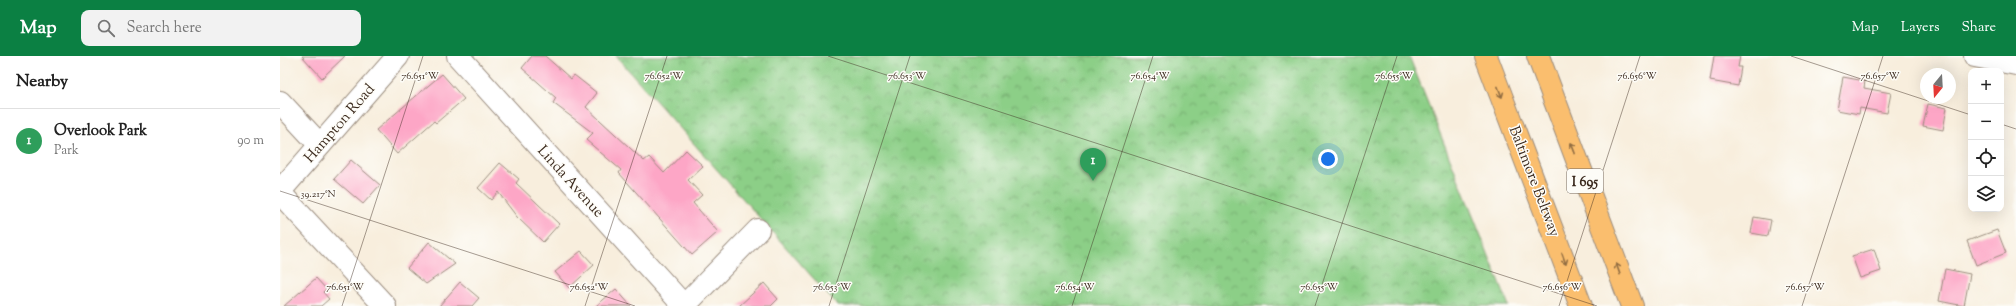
<!DOCTYPE html>
<html lang="en">
<head>
<meta charset="utf-8">
<style>
  body { margin:0; font-family:"Sorts Mill Goudy",serif; background:#f2f2f2; color:#222 }
  .controls { position:absolute; right:12px; top:12px; display:grid; overflow:hidden; border-radius:8px; box-shadow:0 4px 16px #0002 }
  .controls button { width:36px; height:36px; display:grid; place-items:center; padding:0; border:0; border-bottom:1px solid #e0e0e0; background:#fff; color:#222; font:20px sans-serif }
  .compass { position:absolute; left:1640px; top:12px; width:36px; height:36px; border-radius:50%; background:#fff; box-shadow:0 4px 16px #0002; rotate:198deg }
  .you { position:absolute; left:1048px; top:103px; width:14px; height:14px; margin:-10px; border:3px solid #fff; border-radius:50%; background:#1a73e8; box-shadow:0 0 0 6px #1a73e833 }
  .badge { display:grid; place-items:center; width:26px; height:26px; border-radius:50%; background:#0b8043; color:#fff; font-size:13px; font-weight:700 }
  .pin { position:absolute; translate:-50% -33px; filter:drop-shadow(0 1px 2px #0008) }
  .pin::after { content:''; position:absolute; top:21px; width:14px; height:12px; background:inherit; clip-path:polygon(0 0,100% 0,50% 100%) }
  .list { margin:0; padding:0; list-style:none }
  h2 { display:flex; justify-content:space-between; align-items:center; height:52px; margin:0; padding:0 16px; font-size:17px }
  h2 small { font-size:13px; font-weight:400; color:#767676 }
  .list li { display:grid; grid-template-columns:26px 1fr auto; gap:12px; align-items:center; box-sizing:border-box; height:64px; padding:0 16px; border-top:1px solid #e0e0e0 }
  .list b { display:block; font-size:15px; white-space:nowrap }
  .list p { margin:0; font-size:13px; white-space:nowrap; color:#767676 }
  .list em { font-size:13px; font-style:normal; color:#767676 }
  .icon { flex:none; width:22px; height:22px; fill:none; stroke:currentColor; stroke-width:2; stroke-linecap:round; stroke-linejoin:round }
  .map { position:relative; flex:none; width:1736px; height:250px; overflow:hidden }
  header { display:flex; align-items:center; gap:24px; box-sizing:border-box; height:56px; padding:0 20px; background:#0b8043; color:#fff }
  header strong { font-size:19px }
  nav { display:flex; gap:22px; margin-inline-start:auto; font-size:14px }
  .search { width:280px; height:36px; background:#f2f2f2; display:flex; align-items:center; gap:10px; box-sizing:border-box; padding:0 14px; border-radius:8px; color:#767676; font-size:15px }
  main { display:flex }
  aside { flex:1; background:#fff }
  .map>svg:first-child { display:block }
  .park { fill:url(#park-crowns); stroke:#647c52 }
  .building { fill:#fda6c6 }
  .lines { fill:none; stroke-linecap:round; stroke-linejoin:round }
  .minor-casing { stroke:#9a8c7e; stroke-width:24 }
  .highway-casing { stroke:#9a8c7e; stroke-width:24 }
  .minor { stroke:#fff; stroke-width:22 }
  .highway { stroke:#fabe6e; stroke-width:22 }
  .oneway { stroke:#916d42 }
  .ticks { fill:none; stroke:#3b2a1e; stroke-width:1; stroke-opacity:0.45 }
  .labels { text-anchor:middle; stroke-width:3; stroke-linejoin:round; paint-order:stroke }
  .shield { fill:#fdfcf7; stroke:#75695f; stroke-width:1 }
  .shield-label { font-size:14px; font-weight:bold; fill:#3b2a1e }
  .street-label { font-size:15px; fill:#3b2a1e; stroke:#fdfcf7 }
  .ticks-label { font-size:10px; text-anchor:middle; fill:#3b2a1e; stroke:#fdfcf7; stroke-width:3; stroke-linejoin:round; paint-order:stroke }
</style>
</head>
<body>
<header>
<strong>Map</strong>
<div class="search"><svg class="icon" aria-label="search" viewBox="0 0 24 24"><circle cx="10" cy="10" r="6"/><path d="M15 15l6 6"/></svg>Search here</div>
<nav><a>Map</a><a>Layers</a><a>Share</a></nav>
</header>
<main>
<aside>
<h2>Nearby<small></small></h2>
<ul class="list">
<li><span class="badge" style="background:#2e9e5b">1</span><div><b>Overlook Park</b><p>Park</p></div><em>90 m</em></li>
</ul>
</aside>
<div class="map">
<svg width="1736" height="250" viewBox="0 0 1736 250">
  <defs>
    <pattern id="park-crowns" width="20" height="18" patternUnits="userSpaceOnUse"><rect width="20" height="18" fill="#8ccf87"/><path d="M2 6a3 3 0 1 1 6 0M12 15a3 3 0 1 1 6 0" fill="none" stroke="#74a86e"/></pattern>
  </defs>
  <rect width="100%" height="100%" fill="#fdfcf7"/>
  <filter id="ink" filterUnits="userSpaceOnUse"><feTurbulence type="fractalNoise" baseFrequency=".025" numOctaves="2"/><feDisplacementMap in="SourceGraphic" scale="8" xChannelSelector="R" yChannelSelector="G"/><feConvolveMatrix kernelMatrix="1 2 1 2 8 2 1 2 1" color-interpolation-filters="sRGB"/></filter>
  <filter id="wash" filterUnits="userSpaceOnUse"><feTurbulence type="fractalNoise" baseFrequency=".012" numOctaves="4" result="noise"/><feDisplacementMap in="SourceGraphic" scale="16" xChannelSelector="R" yChannelSelector="G"/><feGaussianBlur stdDeviation="0.9" result="paint"/><feColorMatrix in="noise" values="0 0 0 0 0 0 0 0 0 0 0 0 0 0 0 0 0 1.4 0 .05"/><feComposite in="paint" operator="in"/></filter>
  <g filter="url(#wash)">
    <rect width="100%" height="100%" fill="#f8eedd"/>
    <!-- park -->
    <polygon class="park" points="336,0 1129,0 1229,250 558,250"/>
    <g id="blocks">
      <!-- building -->
      <g class="building">
        <polygon points="22,0 65,0 42,22"/>
        <polygon points="252,0 265,0 291,23 294,19 317,37 306,51 364,105 369,101 384,117 406,94 423,110 408,124 422,139 413,147 438,176 412,199 339,117 341,114 306,84 313,77 273,47 276,42 242,12"/>
        <polygon points="1434,0 1460,0 1458,11 1461,11 1458,30 1430,25"/>
        <polygon points="162,18 184,43 156,67 154,65 117,98 96,74"/>
        <polygon points="1563,21 1585,25 1584,32 1611,37 1607,57 1580,52 1579,58 1557,54"/>
        <polygon points="1648,48 1667,52 1663,74 1643,70"/>
        <polygon points="71,104 100,129 83,148 54,123"/>
        <polygon points="220,107 239,123 236,127 279,168 263,186 237,161 218,136 211,144 198,132"/>
        <polygon points="1474,161 1491,164 1488,180 1471,177"/>
        <polygon points="1717,174 1726,197 1696,209 1687,185"/>
        <polygon points="149,186 175,208 146,228 127,212"/>
        <polygon points="1594,193 1601,215 1580,222 1572,200"/>
        <polygon points="301,195 314,209 289,232 275,216"/>
        <polygon points="1665,213 1690,218 1684,250 1659,245"/>
        <polygon points="36,222 46,233 43,236 49,243 41,250 4,250"/>
        <polygon points="180,226 199,242 192,250 159,250"/>
        <polygon points="484,227 498,243 491,250 459,250"/>
        <polygon points="336,233 351,250 316,250"/>
      </g>
    </g>
  </g>
  <g filter="url(#ink)">
    <use href="#blocks" fill-opacity="0" stroke="#9a8c7e" stroke-width="1"/>
    <g class="lines">
      <defs>
        <g id="minor">
          <polyline points="178,0 404,250"/>
          <polyline points="1695,0 1736,8"/>
          <polyline points="0,46 40,89"/>
          <polyline points="0,135 118,0"/>
          <polyline points="0,137 105,250"/>
          <polyline points="404,250 478,174"/>
        </g>
        <g id="highway">
          <polyline points="1206,0 1301,250"/>
          <polyline points="1258,0 1352,250"/>
        </g>
      </defs>
      <!-- minor casing -->
      <use href="#minor" class="minor-casing"/>
      <!-- highway casing -->
      <use href="#highway" class="highway-casing"/>
      <!-- minor -->
      <use href="#minor" class="minor"/>
      <!-- highway -->
      <use href="#highway" class="highway"/>
    </g>
    <!-- one-way arrows -->
    <defs><path id="oneway-shaft" d="M-6 0H5M1.5-3L5.5 0L1.5 3" fill="none" stroke-width="1.6" stroke-linecap="round" stroke-linejoin="round"/></defs>
    <g class="oneway">
      <use href="#oneway-shaft" transform="translate(1220 36) rotate(69)"/>
      <use href="#oneway-shaft" transform="translate(1293 92) rotate(-111)"/>
      <use href="#oneway-shaft" transform="translate(1284 203) rotate(70)"/>
      <use href="#oneway-shaft" transform="translate(1338 213) rotate(-110)"/>
    </g>
  </g>
  <!-- ticks -->
  <path class="ticks" d="M548 0 1317 250M1511 0 1691 59M1721 68 1736 73M0 135 355 250M62 250 143 0M305 250 387 0M549 250 630 0M792 250 873 0M1035 250 1117 0M1279 250 1360 0M1522 250 1603 0"/>
  <g class="labels">
    <!-- shield labels -->
    <rect class="shield" x="1287" y="113" width="36" height="24" rx="3"/>
    <g class="shield-label">
      <text x="1305" y="130">I 695</text>
    </g>
    <!-- street labels -->
    <g class="street-label">
      <text transform="translate(59 67) rotate(-49)" y="5">Hampton Road</text>
      <text transform="translate(291 125) rotate(48)" y="5">Linda Avenue</text>
      <text transform="translate(1255 125) rotate(69)" y="5">Baltimore Beltway</text>
    </g>
  </g>
  <g class="ticks-label">
    <text x="140" y="23">76.651°W</text>
    <text x="384" y="23">76.652°W</text>
    <text x="627" y="23">76.653°W</text>
    <text x="870" y="23">76.654°W</text>
    <text x="1114" y="23">76.655°W</text>
    <text x="1357" y="23">76.656°W</text>
    <text x="1600" y="23">76.657°W</text>
    <text x="38" y="141">39.217°N</text>
    <text x="65" y="234">76.651°W</text>
    <text x="309" y="234">76.652°W</text>
    <text x="552" y="234">76.653°W</text>
    <text x="795" y="234">76.654°W</text>
    <text x="1039" y="234">76.655°W</text>
    <text x="1282" y="234">76.656°W</text>
    <text x="1525" y="234">76.657°W</text>
  </g>
</svg>
<div class="controls">
<button>+</button>
<button>−</button>
<button><svg class="icon" aria-label="locate" viewBox="0 0 24 24"><circle cx="12" cy="12" r="6"/><path d="M12 2v4M12 18v4M2 12h4M18 12h4"/></svg></button>
<button><svg class="icon" aria-label="layers" viewBox="0 0 24 24"><path d="M12 4l9 5-9 5-9-5zM3 14l9 5 9-5"/></svg></button>
</div>
<svg class="compass" viewBox="-18 -18 36 36"><path d="M0-13l5 13h-10z" fill="#e53935"/><path d="M0 13l5-13h-10z" fill="#767676"/></svg>
<div class="you"></div>
<div class="pin badge" style="left:813px;top:125px;background:#2e9e5b">1</div>
</div>
</main>
</body>
</html>
